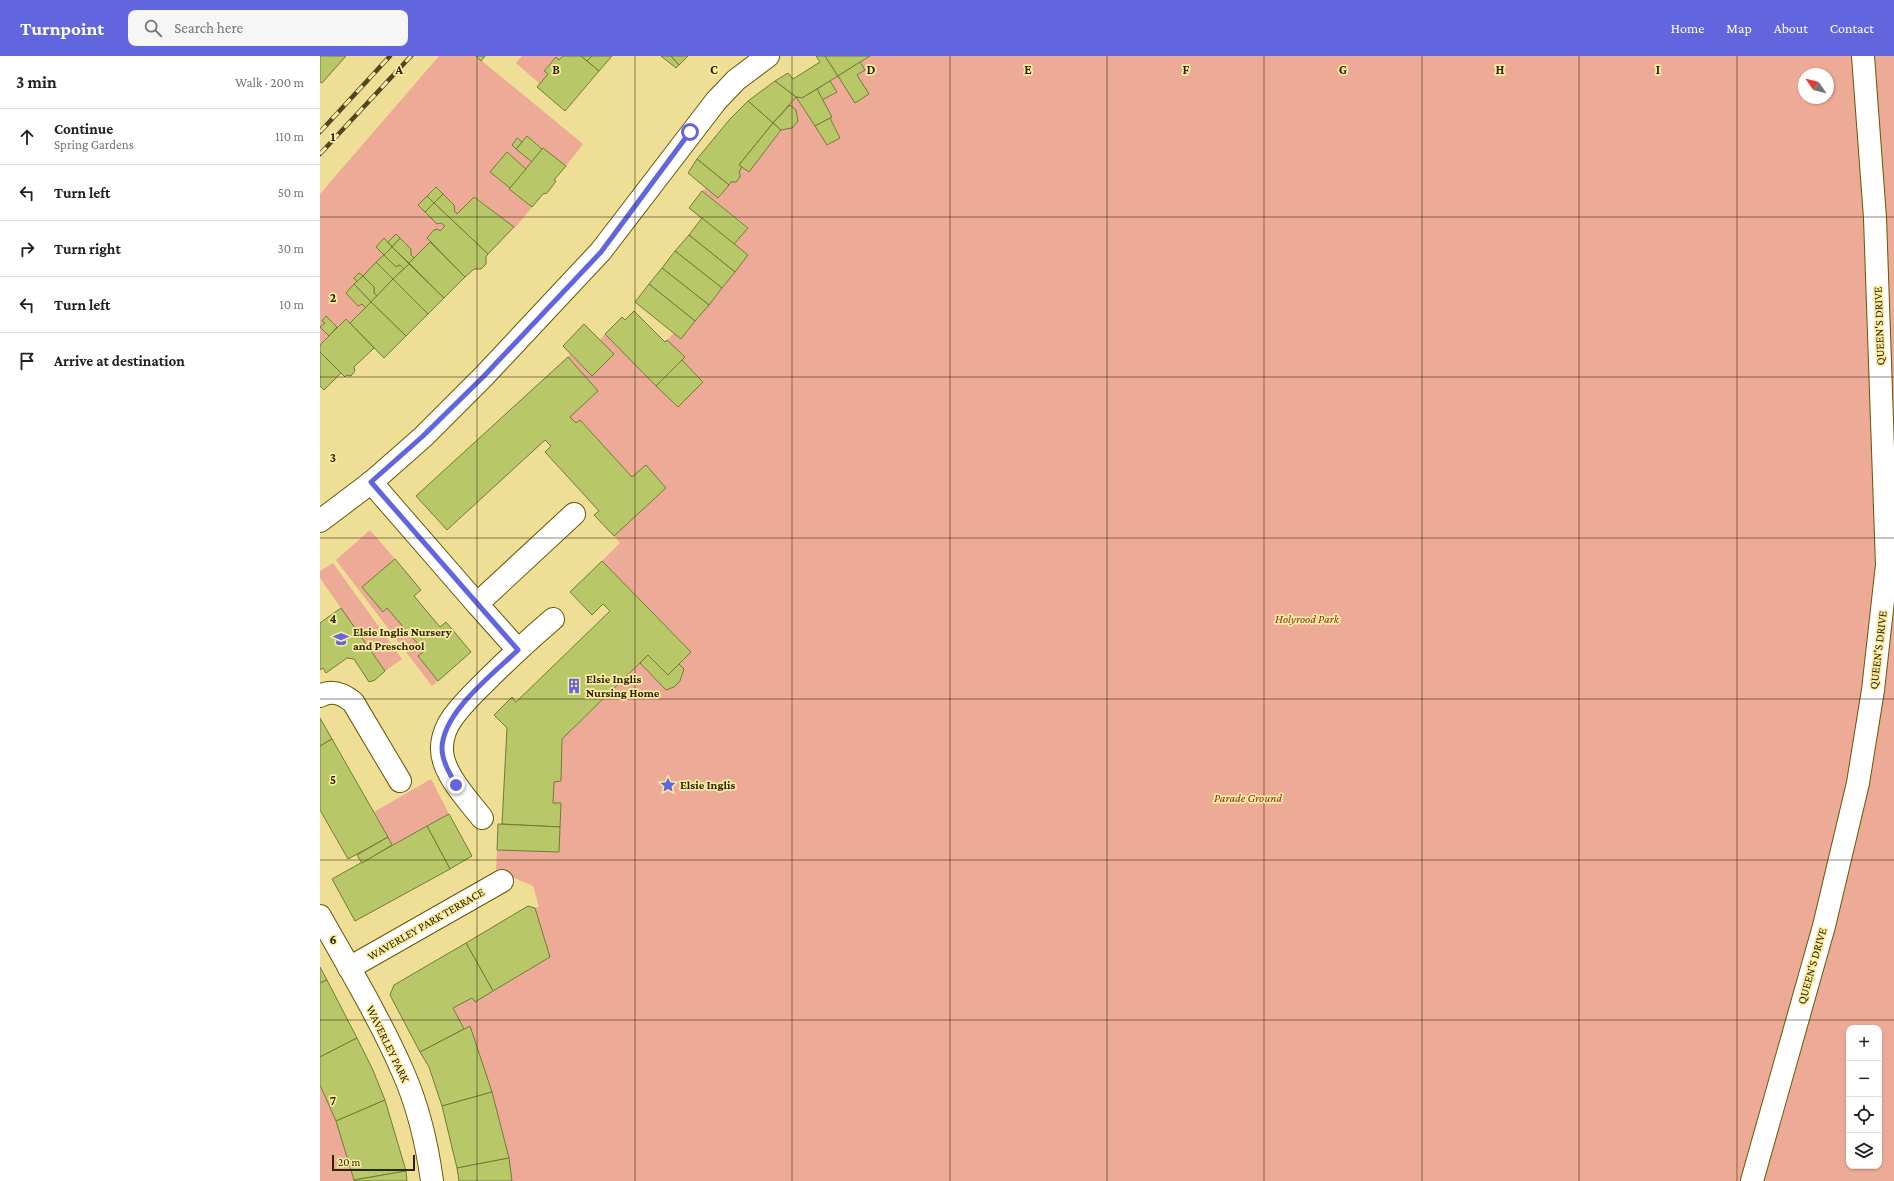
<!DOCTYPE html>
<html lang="en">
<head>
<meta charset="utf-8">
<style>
  body { margin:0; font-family:"Crimson Pro",serif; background:#f6f6f6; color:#202124 }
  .controls { position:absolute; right:12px; bottom:12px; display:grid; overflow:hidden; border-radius:8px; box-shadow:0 1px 3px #0004 }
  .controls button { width:36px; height:36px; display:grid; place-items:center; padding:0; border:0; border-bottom:1px solid #e0e0e0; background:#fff; color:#202124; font:20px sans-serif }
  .compass { position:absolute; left:1478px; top:12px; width:36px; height:36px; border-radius:50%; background:#fff; box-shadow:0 1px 3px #0004; rotate:305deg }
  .scale { position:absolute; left:12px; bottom:10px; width:83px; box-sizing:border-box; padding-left:4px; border:2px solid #2b2406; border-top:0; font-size:11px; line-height:14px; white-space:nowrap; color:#2b2406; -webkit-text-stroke:3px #fceca3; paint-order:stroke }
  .stop { position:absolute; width:12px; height:12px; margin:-9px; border:3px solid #6166de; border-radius:50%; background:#fff }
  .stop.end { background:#6166de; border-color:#fff; box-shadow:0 1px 4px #0008 }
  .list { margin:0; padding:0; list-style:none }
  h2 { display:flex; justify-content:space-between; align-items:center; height:52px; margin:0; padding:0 16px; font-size:17px }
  h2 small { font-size:13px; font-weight:400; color:#757577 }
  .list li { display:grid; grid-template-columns:26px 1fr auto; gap:12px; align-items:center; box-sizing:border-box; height:56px; padding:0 16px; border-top:1px solid #e0e0e0 }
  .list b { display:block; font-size:15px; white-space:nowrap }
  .list p { margin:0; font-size:13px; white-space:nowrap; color:#757577 }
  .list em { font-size:13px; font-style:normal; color:#757577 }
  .icon { flex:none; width:22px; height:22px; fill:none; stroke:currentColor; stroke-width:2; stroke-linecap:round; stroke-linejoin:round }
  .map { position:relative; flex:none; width:1574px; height:1125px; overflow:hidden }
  header { display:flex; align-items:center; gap:24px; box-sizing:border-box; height:56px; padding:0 20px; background:#6166de; color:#fff }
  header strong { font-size:19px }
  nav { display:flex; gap:22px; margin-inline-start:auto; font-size:14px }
  .search { width:280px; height:36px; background:#f6f6f6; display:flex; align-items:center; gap:10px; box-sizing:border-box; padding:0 14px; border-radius:8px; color:#757577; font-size:15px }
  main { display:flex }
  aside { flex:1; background:#fff }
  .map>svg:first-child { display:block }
  .green { fill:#edaa96; fill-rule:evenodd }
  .building { fill:#b8c869; stroke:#707b37 }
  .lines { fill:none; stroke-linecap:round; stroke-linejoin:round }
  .minor-casing { stroke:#675804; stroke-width:24 }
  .minor { stroke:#fff; stroke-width:22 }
  .rail-casing { stroke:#4f4620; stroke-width:4.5 }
  .rail { stroke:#fceca3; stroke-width:3; stroke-dasharray:9; stroke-linecap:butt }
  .route { stroke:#6166de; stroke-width:5 }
  .grid { fill:none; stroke:#2b2406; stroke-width:1; stroke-opacity:0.55 }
  .labels { text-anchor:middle; stroke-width:3.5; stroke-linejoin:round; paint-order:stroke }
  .street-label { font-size:12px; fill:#2b2406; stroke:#fceca3 }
  .park-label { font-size:12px; font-style:italic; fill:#812d13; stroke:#fceca3 }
  .poi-label { font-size:12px; font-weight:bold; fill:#2b2406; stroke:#fceca3; text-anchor:start }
  .grid-label { font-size:13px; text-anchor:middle; font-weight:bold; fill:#2b2406; stroke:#fceca3; stroke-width:3.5; stroke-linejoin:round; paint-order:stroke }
</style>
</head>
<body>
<header>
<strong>Turnpoint</strong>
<div class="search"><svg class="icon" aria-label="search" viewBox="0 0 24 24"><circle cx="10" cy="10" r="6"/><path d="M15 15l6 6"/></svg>Search here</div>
<nav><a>Home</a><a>Map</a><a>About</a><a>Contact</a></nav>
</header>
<main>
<aside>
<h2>3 min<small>Walk · 200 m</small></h2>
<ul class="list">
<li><svg class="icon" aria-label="ahead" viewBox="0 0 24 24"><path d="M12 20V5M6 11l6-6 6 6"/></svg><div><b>Continue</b><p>Spring Gardens</p></div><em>110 m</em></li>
<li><svg class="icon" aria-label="left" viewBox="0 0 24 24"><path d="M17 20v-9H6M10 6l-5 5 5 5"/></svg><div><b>Turn left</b></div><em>50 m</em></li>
<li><svg class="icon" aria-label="right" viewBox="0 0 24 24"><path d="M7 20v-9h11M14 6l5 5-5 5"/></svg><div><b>Turn right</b></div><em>30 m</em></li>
<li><svg class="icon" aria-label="left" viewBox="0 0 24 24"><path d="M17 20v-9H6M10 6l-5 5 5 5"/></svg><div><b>Turn left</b></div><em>10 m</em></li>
<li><svg class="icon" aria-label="arrive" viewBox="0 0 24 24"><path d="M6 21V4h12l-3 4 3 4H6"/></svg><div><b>Arrive at destination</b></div></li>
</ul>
</aside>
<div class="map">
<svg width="1574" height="1125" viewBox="0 0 1574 1125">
  <rect width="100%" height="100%" fill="#efde96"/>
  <!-- green -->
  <g class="green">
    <polygon points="119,0 156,0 263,88 246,110 207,81 202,86 197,82 192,89 212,106 206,113 187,96 170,116 212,151 195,172 155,141 137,158 134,154 135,153 134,149 115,131 98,149 117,168 121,167 125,170 120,175 118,173 114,174 107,182 110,186 94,202 91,199 91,193 76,178 68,186 64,183 56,191 64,199 43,220 39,217 34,222 37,226 26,237 38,250 42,248 46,252 30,267 26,263 17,271 6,261 2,265 5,267 0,271 9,280 0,289 0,138"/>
    <polygon points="202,0 243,0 239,4 236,1 224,14 228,18 220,28 196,7"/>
    <path d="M550 0H1574V1125H192C185 1072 167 1021 150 970L144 973 133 952 152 942 155 946 230 901 215 852 219 851 213 830 176 814 177 794 239 796 241 748 233 747 234 726 241 725 242 683 320 607 346 634C357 631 363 624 364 613L359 608 371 596 282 505 300 487 294 480 346 432 326 409 312 421 260 364 256 367 250 361 278 335 248 301 250 298 272 320 294 298 280 284 285 278 358 351 383 325 362 304 365 301 347 284 354 277 362 282 428 199 414 188 428 171 382 135 386 132 399 142 411 126H416L420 118 419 116 422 111 429 116 461 74 472 72 478 65 476 54 470 49 476 41 507 89 520 82 502 44 516 36 510 25 518 20 535 46 549 38 537 19 540 6ZM1484 18H1508V42H1484ZM1529 972H1559V1110H1529Z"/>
    <polygon points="50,474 75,503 42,531 62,554 67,552 104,595 98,601 118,625 112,630 16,504"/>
    <polygon points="13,507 82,603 65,615 0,522 0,515"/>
    <polygon points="111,723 129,758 72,789 54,756"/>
    <polygon points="0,1029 16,1065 34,1125 0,1125"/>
  </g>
  <!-- building -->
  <g class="building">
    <polygon points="0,0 26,0 2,27 0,26"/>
    <polygon points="156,0 165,0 161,5"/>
    <polygon points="243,0 261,0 279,15 245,55 217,31 228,18 224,15 236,1 239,4"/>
    <polygon points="261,0 272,0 267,5"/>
    <polygon points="272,0 292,0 279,15 267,5"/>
    <polygon points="341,0 351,0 359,9 356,12"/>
    <polygon points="351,0 368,0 359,9"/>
    <polygon points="496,0 505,0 518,20 482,42 476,41 455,25 468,17 473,23 500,6"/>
    <polygon points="505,0 550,0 518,20"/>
    <polygon points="540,6 545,14 537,19 549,38 535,47 518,20"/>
    <polygon points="455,25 476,41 453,67 428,45"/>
    <polygon points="510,25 517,36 502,44 497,33"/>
    <polygon points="497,33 512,61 495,70 476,41 482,42"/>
    <polygon points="428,45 453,67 419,109 422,111 419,116 420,118 420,121 416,126 411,126 409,129 377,103 410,63"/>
    <polygon points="470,49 476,54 478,65 472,72 461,74 453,67"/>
    <polygon points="510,62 520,82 507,89 495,70"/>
    <polygon points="453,67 461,74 429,116 419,109"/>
    <polygon points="207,80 222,93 212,106 196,93"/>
    <polygon points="197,82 202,86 196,93 192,89"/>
    <polygon points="223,92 246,110 234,124 236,125 231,132 226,138 224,137 212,151 189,133"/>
    <polygon points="187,96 206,113 190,132 170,116"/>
    <polygon points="377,103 409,129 398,142 368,117"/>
    <polygon points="116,131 123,138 114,147 107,140"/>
    <polygon points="382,135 428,172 414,188 369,152"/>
    <polygon points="123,138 134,149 135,153 134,154 137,158 154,141 194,171 168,198 114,147"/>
    <polygon points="107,140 114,147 105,156 98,149"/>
    <polygon points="114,147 168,198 166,201 166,208 161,213 154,213 145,221 107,182 114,174 118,173 120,175 125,170 121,167 117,168 105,156"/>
    <polygon points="382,162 428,199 415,216 369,179"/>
    <polygon points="76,178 80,182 72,191 68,186"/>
    <polygon points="369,179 415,216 402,232 355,195"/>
    <polygon points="64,182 72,191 64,199 56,191"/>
    <polygon points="80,182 91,193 91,199 94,202 89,207 72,191"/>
    <polygon points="110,186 145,221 124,242 89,207"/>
    <polygon points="72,191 89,208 84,213 80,209 76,211 64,199"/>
    <polygon points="355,195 402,232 389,249 342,212"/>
    <polygon points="64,199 76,211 80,209 84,213 73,223 56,206"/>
    <polygon points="56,206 73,223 57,240 54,237 54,231 43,220"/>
    <polygon points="89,208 124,242 108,258 73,223"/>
    <polygon points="342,212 389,249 375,265 329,228"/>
    <polygon points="39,217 43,220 37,226 34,222"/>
    <polygon points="43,220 54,231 54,237 57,240 51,246 34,228"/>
    <polygon points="73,223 108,258 86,280 51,246"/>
    <polygon points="34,228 51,246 46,252 42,248 38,250 26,237"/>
    <polygon points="329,228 375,265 361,283 315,246"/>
    <polygon points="51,246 86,280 64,302 30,267"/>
    <polygon points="314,255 345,286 347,284 365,301 336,330 285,278 302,261 305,264"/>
    <polygon points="6,260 17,271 9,280 0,271 5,267 2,265"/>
    <polygon points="26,263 54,292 34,311 35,315 31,320 27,319 25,321 0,296 0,289"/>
    <polygon points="264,268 294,298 272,320 243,290"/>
    <polygon points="0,296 21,317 4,334 0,330"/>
    <polygon points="248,301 278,335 250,361 256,367 260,364 312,421 326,409 346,432 294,480 274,459 279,455 225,396 231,390 225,384 127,474 96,440"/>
    <polygon points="362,304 383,326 358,351 336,330"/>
    <polygon points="75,503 101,534 94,540 120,571 126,566 151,596 118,625 98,600 104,595 67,552 63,556 42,531"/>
    <polygon points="282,505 371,596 348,619 328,599 242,683 241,725 234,726 233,747 241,747 240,771 182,768 187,672 174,659 192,641 196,646 290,555 283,548 272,559 250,536"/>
    <polygon points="21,552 65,615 55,624 49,626 34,603 27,602 6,617 3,612 0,614 0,567"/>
    <polygon points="328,599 348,619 359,608 364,613 360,625 354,631 346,634 320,607"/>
    <polygon points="0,662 12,683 0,690"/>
    <polygon points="12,683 68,781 28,803 0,754 0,690"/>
    <polygon points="129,758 152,800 130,813 107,770"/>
    <polygon points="178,768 240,771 239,796 177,794"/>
    <polygon points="107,770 130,813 35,865 12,823"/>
    <polygon points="68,781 72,789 42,807 37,799"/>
    <polygon points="208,850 215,852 230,901 173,935 146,887"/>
    <polygon points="146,887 173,935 155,946 152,942 133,952 144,973 100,996 70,939 74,929"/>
    <polygon points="0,911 7,924 0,927"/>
    <polygon points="7,924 37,982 0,1001 0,927"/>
    <polygon points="150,970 172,1036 122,1050 109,1011 100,996"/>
    <polygon points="37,982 52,1012 65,1044 16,1065 0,1029 0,1001"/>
    <polygon points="172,1036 189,1102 137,1112 122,1050"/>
    <polygon points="65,1044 86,1115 34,1124 16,1065"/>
    <polygon points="189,1102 192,1125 139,1125 137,1112"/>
    <polygon points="86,1115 87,1125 34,1125 34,1124"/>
  </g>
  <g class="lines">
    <defs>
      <g id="minor">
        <polyline points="51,426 157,548 254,458"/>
        <polyline points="0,465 53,425 103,381 164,320 281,195 396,45 416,24 448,0"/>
        <polyline points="157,548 198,594"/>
        <path d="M0 640C12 633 23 638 33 646L80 725"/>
        <path d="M162 762C148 744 121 716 122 692 122 681 127 669 133 661 143 647 156 635 168 623 189 602 211 582 233 563"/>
        <path d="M0 860C28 910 60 963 83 1016 98 1050 107 1088 112 1125"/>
        <polyline points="29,912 182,825"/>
        <polyline points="1432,1125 1504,870 1538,727 1553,634 1567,509 1555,162 1543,0"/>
      </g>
    </defs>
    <!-- minor casing -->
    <use href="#minor" class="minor-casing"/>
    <!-- minor -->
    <use href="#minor" class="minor"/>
    <defs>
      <g id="rail">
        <polyline points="0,76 70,0"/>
        <polyline points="0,98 91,0"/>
      </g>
    </defs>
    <!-- rail casing -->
    <use href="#rail" class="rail-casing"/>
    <!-- rail -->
    <use href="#rail" class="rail"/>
  </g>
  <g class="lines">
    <!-- route -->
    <path class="route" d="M136 729C130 718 122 705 122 692 123 656 173 618 198 594L51 426 103 380 164 320 281 196 370 76"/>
  </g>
  <!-- grid -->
  <path class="grid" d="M157 0V1125M315 0V1125M472 0V1125M630 0V1125M787 0V1125M944 0V1125M1102 0V1125M1259 0V1125M1417 0V1125M0 161H1574M0 321H1574M0 482H1574M0 643H1574M0 804H1574M0 964H1574"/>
  <!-- icons -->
  <defs>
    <symbol id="school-bare" viewBox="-9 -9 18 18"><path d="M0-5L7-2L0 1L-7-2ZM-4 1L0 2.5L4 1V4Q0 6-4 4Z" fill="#6166de" stroke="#fceca3" stroke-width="2.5" paint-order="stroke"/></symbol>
    <symbol id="building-bare" viewBox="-9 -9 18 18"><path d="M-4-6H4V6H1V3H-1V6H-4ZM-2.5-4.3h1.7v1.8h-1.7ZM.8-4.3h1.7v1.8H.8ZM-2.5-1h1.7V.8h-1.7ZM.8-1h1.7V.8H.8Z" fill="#6166de" stroke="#fceca3" stroke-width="2.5" paint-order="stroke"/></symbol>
    <symbol id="sight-bare" viewBox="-9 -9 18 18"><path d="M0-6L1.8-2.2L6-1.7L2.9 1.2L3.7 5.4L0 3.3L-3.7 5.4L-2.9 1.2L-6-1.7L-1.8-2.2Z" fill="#6166de" stroke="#fceca3" stroke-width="2.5" paint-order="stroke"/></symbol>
  </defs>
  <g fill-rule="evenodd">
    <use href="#school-bare" x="10" y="572" width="22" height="22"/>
    <use href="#building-bare" x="243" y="619" width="22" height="22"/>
    <use href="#sight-bare" x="337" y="718" width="22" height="22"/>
  </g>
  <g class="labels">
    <!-- street labels -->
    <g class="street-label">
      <text transform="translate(1559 270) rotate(-92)" y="4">QUEEN'S DRIVE</text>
      <text transform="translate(1558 594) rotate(-83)" y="4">QUEEN'S DRIVE</text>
      <text transform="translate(106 868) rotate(-30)" y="4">WAVERLEY PARK TERRACE</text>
      <text transform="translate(1492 910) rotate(-74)" y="4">QUEEN'S DRIVE</text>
      <text transform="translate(68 988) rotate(64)" y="4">WAVERLEY PARK</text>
    </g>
    <!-- park labels -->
    <g class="park-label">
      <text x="987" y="567">Holyrood Park</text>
      <text x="928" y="746">Parade Ground</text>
    </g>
    <!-- poi labels -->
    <g class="poi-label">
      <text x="33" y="580">Elsie Inglis Nursery<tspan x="33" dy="14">and Preschool</tspan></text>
      <text x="266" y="627">Elsie Inglis<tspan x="266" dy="14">Nursing Home</tspan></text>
      <text x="360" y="733">Elsie Inglis</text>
    </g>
  </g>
  <g class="grid-label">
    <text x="79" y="18">A</text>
    <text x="236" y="18">B</text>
    <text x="394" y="18">C</text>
    <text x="551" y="18">D</text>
    <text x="708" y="18">E</text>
    <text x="866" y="18">F</text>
    <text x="1023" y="18">G</text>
    <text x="1180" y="18">H</text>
    <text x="1338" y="18">I</text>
    <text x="13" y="85">1</text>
    <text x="13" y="246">2</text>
    <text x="13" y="406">3</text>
    <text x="13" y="567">4</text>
    <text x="13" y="728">5</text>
    <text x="13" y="888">6</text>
    <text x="13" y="1049">7</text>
  </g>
</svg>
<div class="controls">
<button>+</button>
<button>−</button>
<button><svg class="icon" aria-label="locate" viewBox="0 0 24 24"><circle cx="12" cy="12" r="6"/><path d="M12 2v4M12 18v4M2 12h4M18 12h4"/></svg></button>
<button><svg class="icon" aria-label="layers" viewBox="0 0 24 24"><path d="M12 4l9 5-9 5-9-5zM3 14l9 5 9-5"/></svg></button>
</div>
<svg class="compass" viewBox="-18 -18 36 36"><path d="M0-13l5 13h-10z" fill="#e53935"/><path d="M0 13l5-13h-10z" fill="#757577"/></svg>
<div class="scale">20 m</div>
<div class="stop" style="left:370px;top:76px"></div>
<div class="stop end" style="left:136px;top:729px"></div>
</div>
</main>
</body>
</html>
